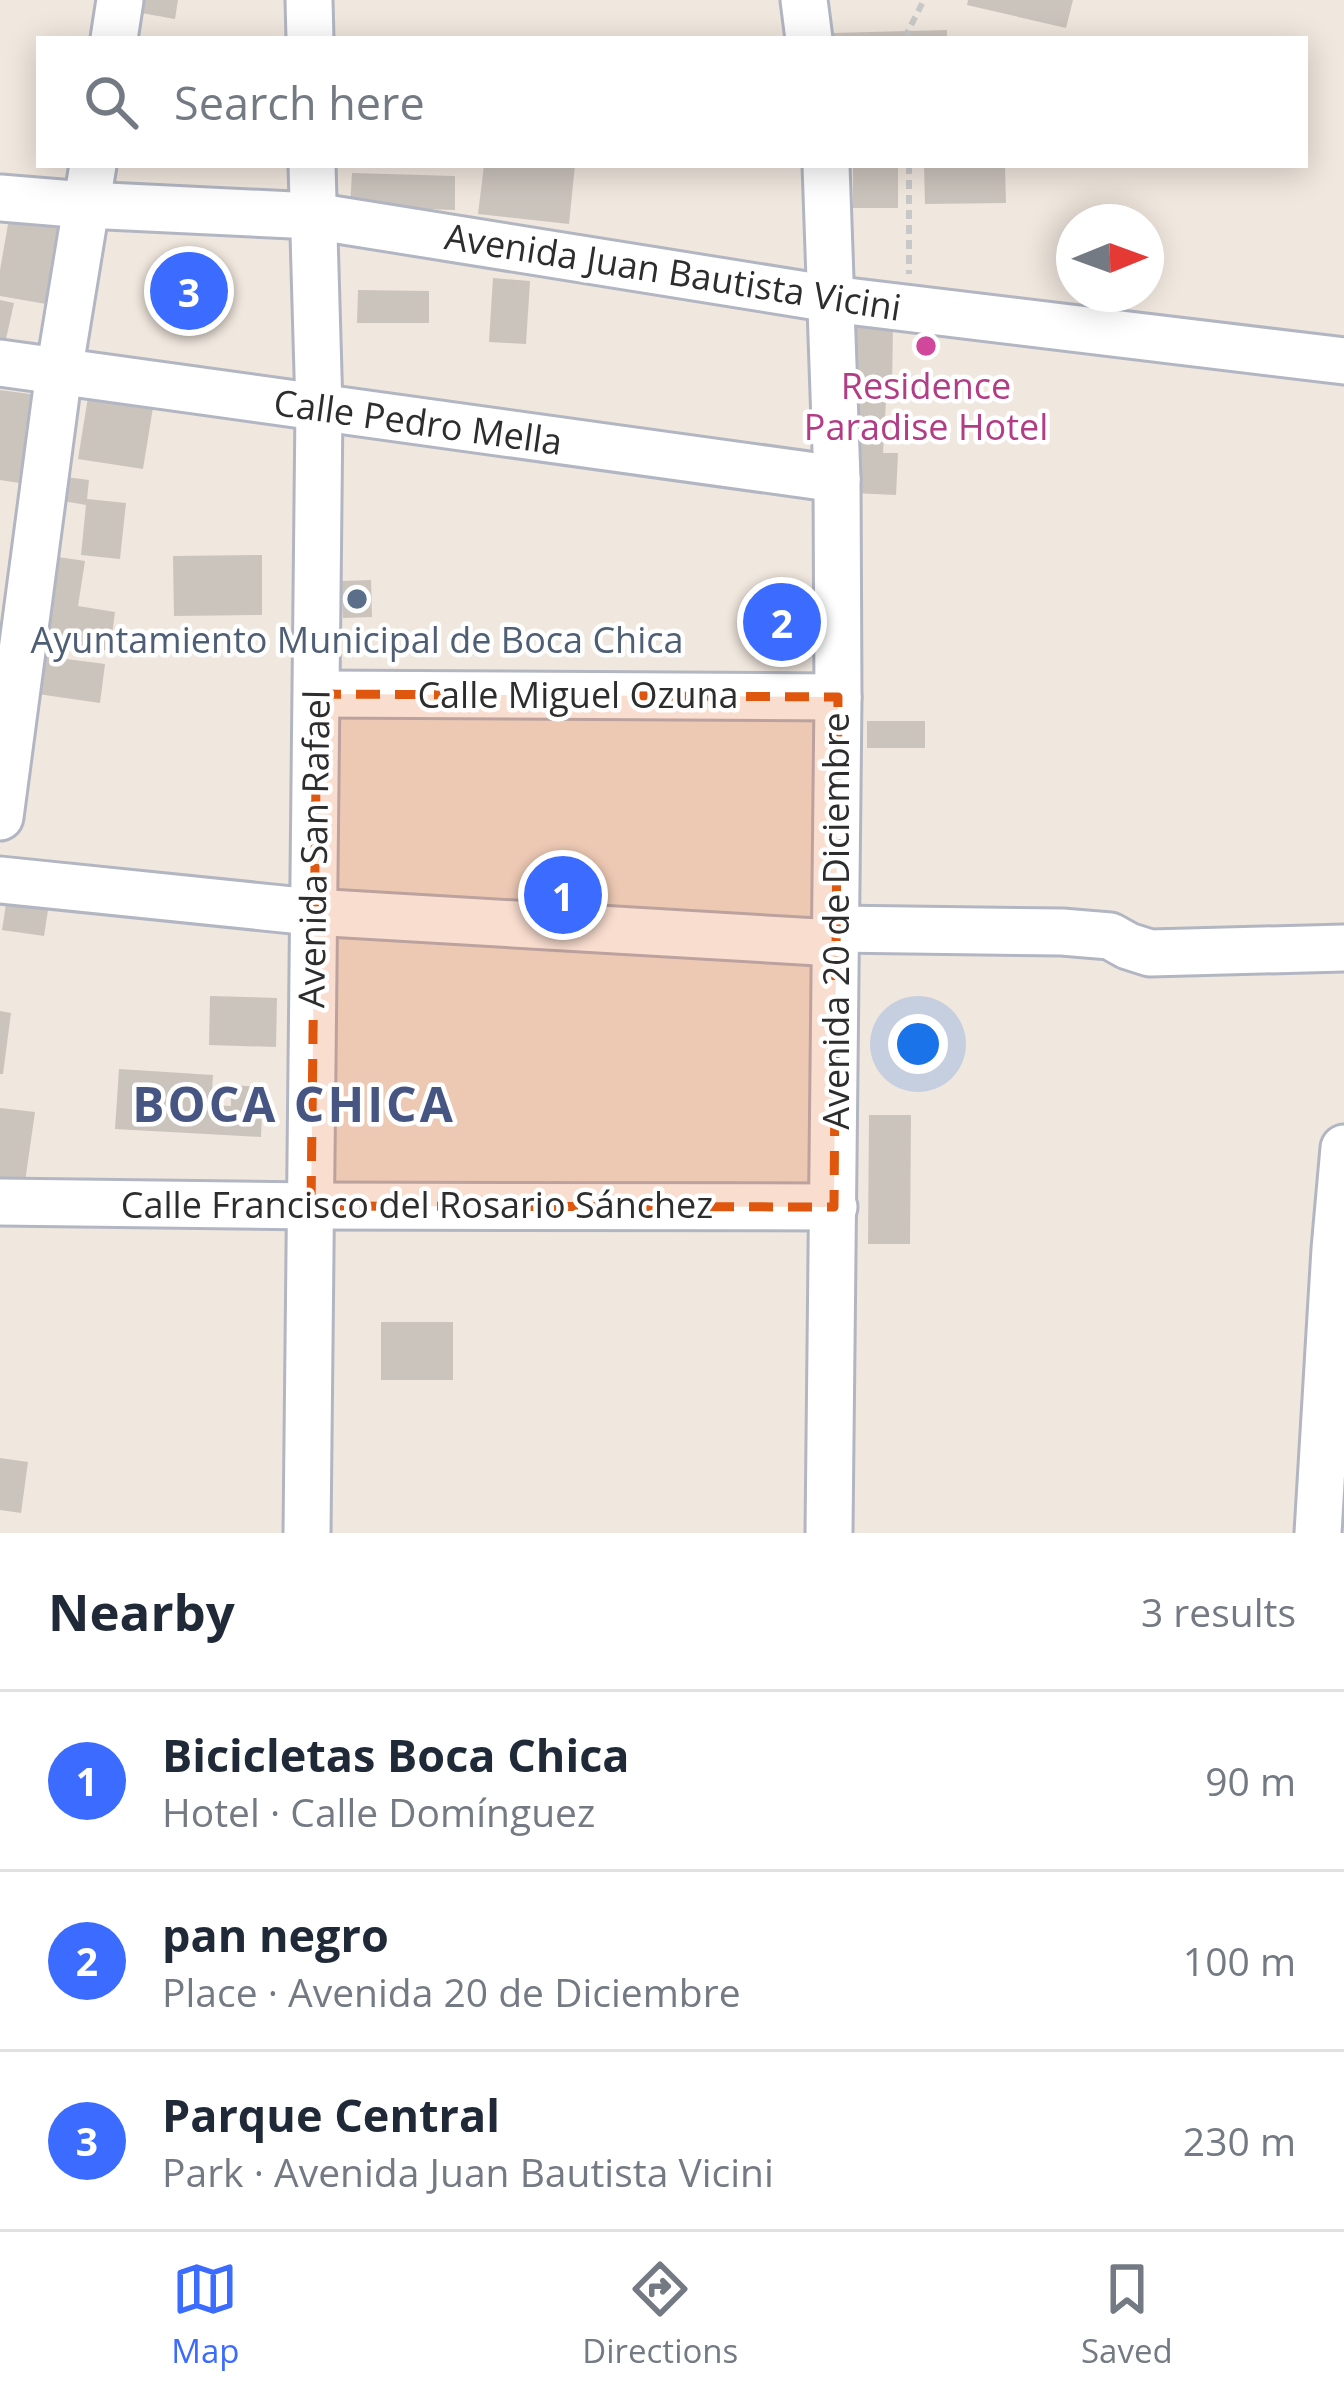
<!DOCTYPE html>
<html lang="en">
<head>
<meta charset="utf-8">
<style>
  body { margin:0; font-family:"Open Sans",sans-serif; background:#f6f6f7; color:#1f2937 }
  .compass { position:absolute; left:1056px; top:204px; width:108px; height:108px; border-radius:50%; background:#fff; box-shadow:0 6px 30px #0003; rotate:89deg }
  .you { position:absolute; left:918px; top:1044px; width:42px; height:42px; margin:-30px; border:9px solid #fff; border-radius:50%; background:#1a73e8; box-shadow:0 0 0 18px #1a73e833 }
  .badge { display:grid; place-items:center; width:78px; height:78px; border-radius:50%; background:#3b6bff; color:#fff; font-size:39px; font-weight:700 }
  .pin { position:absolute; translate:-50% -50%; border:6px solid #fff; box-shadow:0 3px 12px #0006 }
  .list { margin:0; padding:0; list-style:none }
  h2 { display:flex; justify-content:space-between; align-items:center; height:156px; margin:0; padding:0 48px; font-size:51px }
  h2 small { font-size:39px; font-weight:400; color:#747a83 }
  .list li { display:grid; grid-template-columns:78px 1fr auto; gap:36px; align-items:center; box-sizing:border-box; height:180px; padding:0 48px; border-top:3px solid #e0e1e3 }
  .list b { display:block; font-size:45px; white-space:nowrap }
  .list p { margin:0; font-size:39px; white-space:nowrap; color:#747a83 }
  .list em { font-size:39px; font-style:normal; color:#747a83 }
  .icon { flex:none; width:66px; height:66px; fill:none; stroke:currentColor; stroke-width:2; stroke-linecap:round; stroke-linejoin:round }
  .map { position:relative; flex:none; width:1344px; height:1533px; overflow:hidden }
  .search { position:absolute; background:#fff; box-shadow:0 6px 30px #0003; left:36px; right:36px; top:36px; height:132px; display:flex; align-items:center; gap:30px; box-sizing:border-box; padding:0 42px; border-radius:0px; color:#747a83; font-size:45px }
  .sheet { height:696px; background:#fff }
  nav { display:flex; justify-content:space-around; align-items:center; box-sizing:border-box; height:168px; border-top:3px solid #e0e1e3; background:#fff; font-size:33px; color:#747a83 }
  nav a { display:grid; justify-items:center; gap:6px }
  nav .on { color:#3b6bff }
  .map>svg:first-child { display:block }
  .building { fill:#cbc4bd }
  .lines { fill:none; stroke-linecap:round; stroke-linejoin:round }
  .minor-casing { stroke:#b2b6c2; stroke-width:51 }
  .path { stroke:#c8c8c8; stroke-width:6; stroke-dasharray:9 6; stroke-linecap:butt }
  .minor { stroke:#fff; stroke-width:45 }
  .marked { fill:#df570e; fill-opacity:0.2; stroke:#df570e; stroke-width:9; stroke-dasharray:24 15; stroke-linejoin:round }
  .hotel-dot { fill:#d1479c; stroke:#fff; stroke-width:4.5 }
  .service-dot { fill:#5c6f8a; stroke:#fff; stroke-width:4.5 }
  .labels { text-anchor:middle; stroke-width:9; stroke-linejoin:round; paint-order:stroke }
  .street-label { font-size:36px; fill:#2d2d2d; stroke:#fff }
  .hotel-label { font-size:36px; fill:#b23c85; stroke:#fff }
  .service-label { font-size:36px; fill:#4e5e75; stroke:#fff }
  .district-label { font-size:48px; font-weight:bold; letter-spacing:3px; fill:#475583; stroke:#fff }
</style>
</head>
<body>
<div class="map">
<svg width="1344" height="1533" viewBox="0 0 1344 1533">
  <rect width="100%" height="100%" fill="#f0e7de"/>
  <!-- building -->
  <g class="building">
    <polygon points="143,0 178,0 175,19 141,13"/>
    <polygon points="968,0 1073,0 1066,28 967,5"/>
    <polygon points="947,30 947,39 833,39 833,33"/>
    <polygon points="484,165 575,165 569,224 478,214"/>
    <rect x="853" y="165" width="45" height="43"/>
    <polygon points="924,165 1005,165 1006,203 925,204"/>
    <polygon points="352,173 455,176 455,210 350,207"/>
    <polygon points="10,213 60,219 46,304 0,296 0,270"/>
    <polygon points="493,278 530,281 526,344 489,342"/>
    <polygon points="358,290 429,291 429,323 357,323"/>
    <polygon points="0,300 14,303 4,348 0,347"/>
    <polygon points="841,324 893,325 892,388 840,387"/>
    <polygon points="0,390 37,395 26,484 0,480"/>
    <polygon points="89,391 154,401 143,469 78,459"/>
    <polygon points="839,398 886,401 883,453 898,453 896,495 852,493"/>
    <polygon points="66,477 89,480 87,499 126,503 120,559 81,555 86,505 63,501"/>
    <polygon points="262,555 262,615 174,616 173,556"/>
    <polygon points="58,557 85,561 78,606 115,612 110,651 46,641"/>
    <polygon points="371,580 372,617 343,618 341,581"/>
    <polygon points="810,588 811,655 755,657 753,589"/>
    <polygon points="43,656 105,664 100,703 38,694"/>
    <rect x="867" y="721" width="58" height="27"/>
    <polygon points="51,891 44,936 2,930 6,904 13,897"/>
    <polygon points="210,996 277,998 276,1047 209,1045"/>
    <polygon points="0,1011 11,1013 3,1074 0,1074"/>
    <polygon points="119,1069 213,1075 211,1105 231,1106 231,1085 263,1087 261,1137 115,1129"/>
    <polygon points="0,1108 35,1112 25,1182 0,1178"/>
    <polygon points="869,1115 911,1115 910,1244 868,1244"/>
    <rect x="381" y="1322" width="72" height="58"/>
    <polygon points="0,1458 28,1462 21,1513 0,1510"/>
  </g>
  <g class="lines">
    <defs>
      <g id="minor">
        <polyline points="309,0 310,39"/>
        <polyline points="804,0 809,39"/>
        <polyline points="114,39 120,0"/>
        <polyline points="826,165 837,479 838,697 829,1533"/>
        <polyline points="0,198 86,205 313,216 831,299 1344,361"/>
        <polyline points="0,363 837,479"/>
        <polyline points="317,694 838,697"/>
        <polyline points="0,817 59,372 93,165"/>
        <polyline points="0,880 312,912 835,943"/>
        <polyline points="835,929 1062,932 1110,936 1128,946 1150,953 1344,948"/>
        <polyline points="0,1202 311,1206 834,1207"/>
        <polyline points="307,1533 319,408 312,165"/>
        <polyline points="1318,1533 1335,1249 1344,1148"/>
      </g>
    </defs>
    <!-- minor casing -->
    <use href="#minor" class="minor-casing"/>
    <!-- path -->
    <g class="path">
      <polyline points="908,39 908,31 924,0"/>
      <polyline points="909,165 909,274"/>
    </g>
    <!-- minor -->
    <use href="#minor" class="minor"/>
  </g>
  <!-- marked area -->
  <path class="marked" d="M317 694 838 697 834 1207 311 1206Z"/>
  <!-- markers -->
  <circle class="hotel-dot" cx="926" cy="346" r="12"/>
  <circle class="service-dot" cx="357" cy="599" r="12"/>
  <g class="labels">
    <!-- street labels -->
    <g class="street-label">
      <text transform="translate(673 272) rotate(9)" y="13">Avenida Juan Bautista Vicini</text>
      <text transform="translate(418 422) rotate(8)" y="13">Calle Pedro Mella</text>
      <text x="578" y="708">Calle Miguel Ozuna</text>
      <text transform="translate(314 849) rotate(-89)" y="13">Avenida San Rafael</text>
      <text transform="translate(836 921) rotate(-90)" y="13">Avenida 20 de Diciembre</text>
      <text x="417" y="1218">Calle Francisco del Rosario Sánchez</text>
    </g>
    <!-- hotel labels -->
    <g class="hotel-label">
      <text x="926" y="399">Residence<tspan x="926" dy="41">Paradise Hotel</tspan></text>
    </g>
    <!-- service labels -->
    <g class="service-label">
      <text x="357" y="653">Ayuntamiento Municipal de Boca Chica</text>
    </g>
    <!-- district labels -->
    <g class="district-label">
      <text x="294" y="1122">BOCA CHICA</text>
    </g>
  </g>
</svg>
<svg class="compass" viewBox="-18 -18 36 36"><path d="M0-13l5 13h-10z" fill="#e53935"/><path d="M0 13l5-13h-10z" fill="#747a83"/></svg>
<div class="you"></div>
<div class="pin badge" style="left:563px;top:895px">1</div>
<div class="pin badge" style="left:782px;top:622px">2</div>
<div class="pin badge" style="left:189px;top:291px">3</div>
<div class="search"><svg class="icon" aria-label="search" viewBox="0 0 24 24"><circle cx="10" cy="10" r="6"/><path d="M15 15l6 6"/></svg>Search here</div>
</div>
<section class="sheet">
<h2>Nearby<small>3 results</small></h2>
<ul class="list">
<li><span class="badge">1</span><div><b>Bicicletas Boca Chica</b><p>Hotel · Calle Domínguez</p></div><em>90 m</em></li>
<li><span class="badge">2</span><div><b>pan negro</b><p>Place · Avenida 20 de Diciembre</p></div><em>100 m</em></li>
<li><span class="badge">3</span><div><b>Parque Central</b><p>Park · Avenida Juan Bautista Vicini</p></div><em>230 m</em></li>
</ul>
</section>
<nav>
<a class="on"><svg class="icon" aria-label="map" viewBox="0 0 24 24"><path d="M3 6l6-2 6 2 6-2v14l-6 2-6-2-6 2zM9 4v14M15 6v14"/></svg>Map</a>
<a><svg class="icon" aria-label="directions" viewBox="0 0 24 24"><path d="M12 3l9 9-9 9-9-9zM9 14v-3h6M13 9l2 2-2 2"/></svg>Directions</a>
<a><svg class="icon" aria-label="saved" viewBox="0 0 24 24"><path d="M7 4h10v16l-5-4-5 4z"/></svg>Saved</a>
</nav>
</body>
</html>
